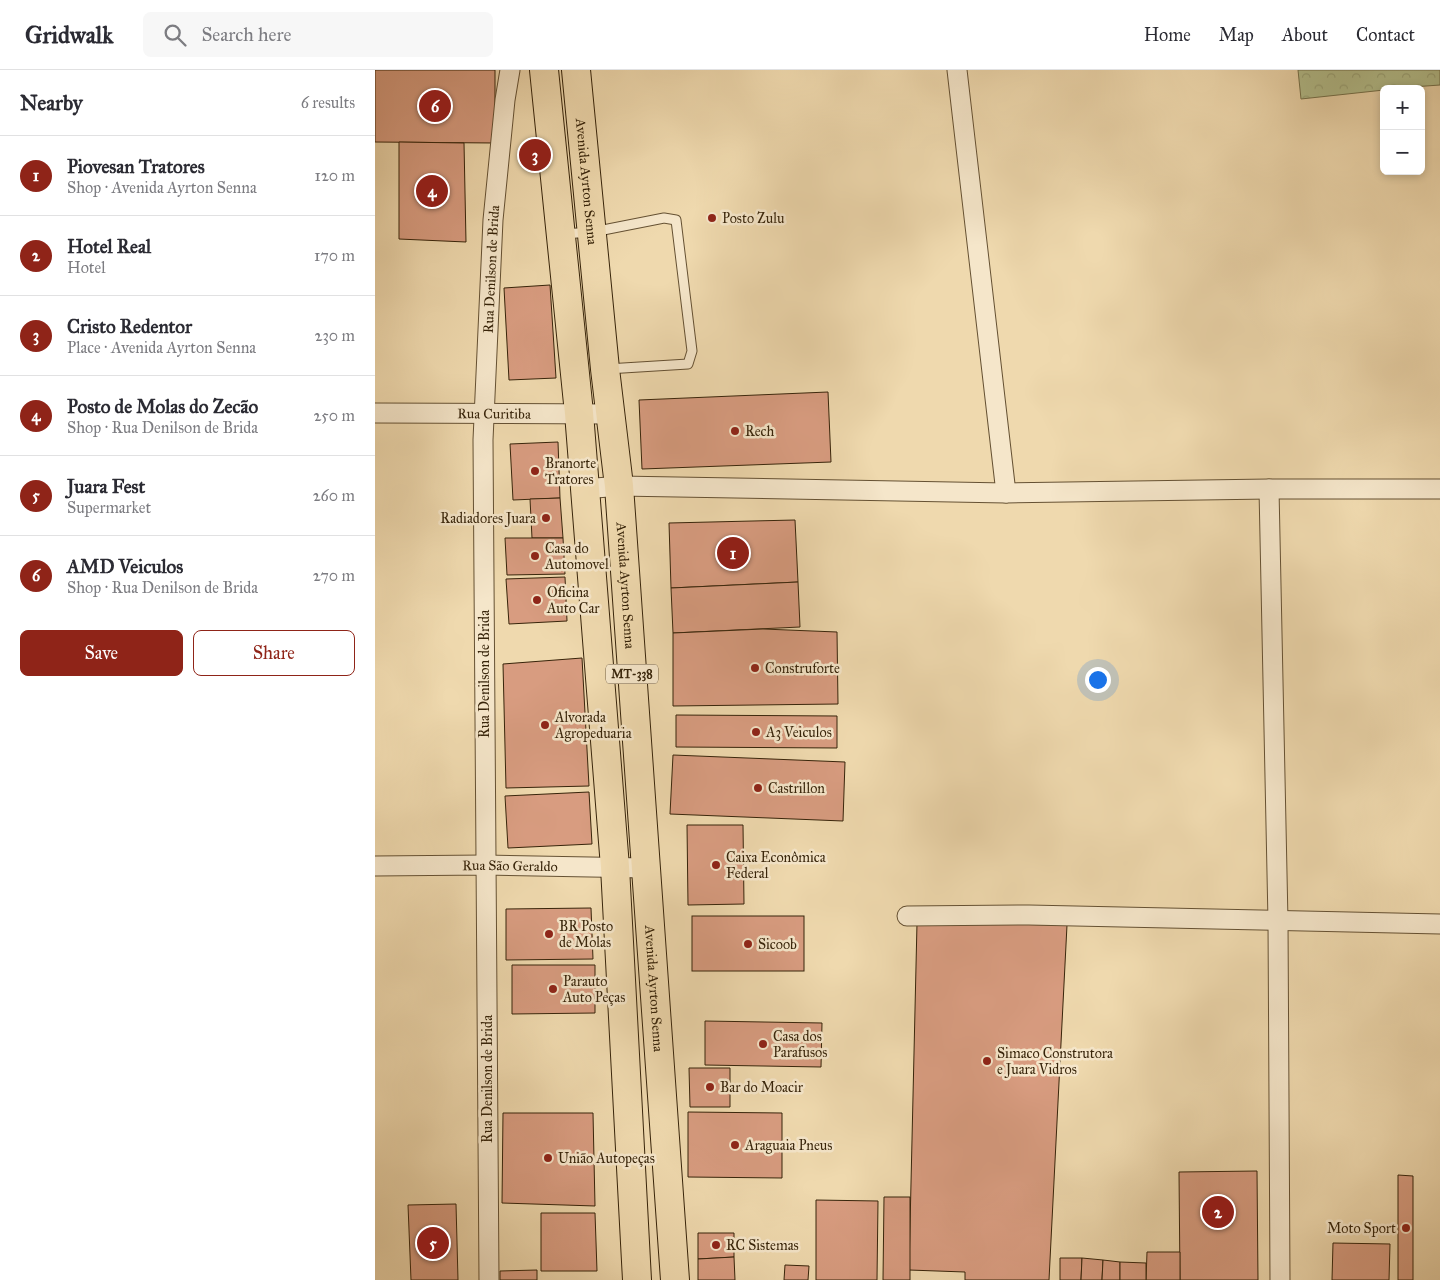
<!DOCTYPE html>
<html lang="en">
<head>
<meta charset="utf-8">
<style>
  body { margin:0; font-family:"IM FELL Great Primer",serif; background:#f7f7f7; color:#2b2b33 }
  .controls { position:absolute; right:15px; top:15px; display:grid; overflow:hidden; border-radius:8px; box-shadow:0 2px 8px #0003 }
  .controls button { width:45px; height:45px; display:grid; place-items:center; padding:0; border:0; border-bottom:1px solid #e1e1e2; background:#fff; color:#2b2b33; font:25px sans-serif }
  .you { position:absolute; left:722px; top:609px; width:18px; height:18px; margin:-12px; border:4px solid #fff; border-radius:50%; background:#1a73e8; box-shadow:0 0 0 8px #1a73e833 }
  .badge { display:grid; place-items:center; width:32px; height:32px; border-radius:50%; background:#8f2418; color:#fff; font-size:16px; font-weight:700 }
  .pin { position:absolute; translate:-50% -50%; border:2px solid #fff; box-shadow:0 1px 5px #0006 }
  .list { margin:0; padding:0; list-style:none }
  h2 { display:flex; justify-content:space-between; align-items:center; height:65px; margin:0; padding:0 20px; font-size:21px }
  h2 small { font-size:16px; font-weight:400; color:#7c7c81 }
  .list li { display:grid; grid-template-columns:32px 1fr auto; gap:15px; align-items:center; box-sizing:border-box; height:80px; padding:0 20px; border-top:1px solid #e1e1e2 }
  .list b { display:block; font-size:19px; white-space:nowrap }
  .list p { margin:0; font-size:16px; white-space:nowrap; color:#7c7c81 }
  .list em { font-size:16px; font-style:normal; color:#7c7c81 }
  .actions { display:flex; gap:10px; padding:15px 20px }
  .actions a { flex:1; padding:11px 0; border:1px solid #8f2418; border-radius:8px; text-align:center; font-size:18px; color:#8f2418 }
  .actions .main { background:#8f2418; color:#fff }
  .icon { flex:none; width:28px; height:28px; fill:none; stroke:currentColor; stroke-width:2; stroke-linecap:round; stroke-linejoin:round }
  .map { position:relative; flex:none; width:1065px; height:1210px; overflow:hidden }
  header { display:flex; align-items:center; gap:30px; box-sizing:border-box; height:70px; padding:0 25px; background:#fff; border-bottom:1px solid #e1e1e2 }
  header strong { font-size:24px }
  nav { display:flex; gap:28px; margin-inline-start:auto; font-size:18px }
  .search { width:350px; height:45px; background:#f7f7f7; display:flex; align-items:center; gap:12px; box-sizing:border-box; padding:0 18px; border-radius:8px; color:#7c7c81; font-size:19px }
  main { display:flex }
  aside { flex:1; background:#fff }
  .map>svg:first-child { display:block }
  .park { fill:url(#park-crowns); stroke:#76724c }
  .building { fill:#d89c80; stroke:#37240a }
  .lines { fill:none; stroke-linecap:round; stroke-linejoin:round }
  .lane-casing { stroke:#655133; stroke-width:11 }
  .street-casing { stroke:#655133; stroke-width:21 }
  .primary-casing { stroke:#37240a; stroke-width:30 }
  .lane { stroke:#f5e6ca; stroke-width:9 }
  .street { stroke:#f5e6ca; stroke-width:19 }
  .primary { stroke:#efd9ae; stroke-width:28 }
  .poi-dot { fill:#8f2418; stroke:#f5e6ca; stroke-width:2 }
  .labels { text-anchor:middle; stroke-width:5; stroke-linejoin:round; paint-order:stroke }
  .shield { fill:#f5e6ca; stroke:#705e44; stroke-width:1 }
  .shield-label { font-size:12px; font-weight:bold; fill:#37240a }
  .street-label { font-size:14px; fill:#37240a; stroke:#f5e6ca }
  .poi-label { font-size:14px; fill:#37240a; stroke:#f5e6ca; text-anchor:start }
</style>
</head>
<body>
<header>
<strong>Gridwalk</strong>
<div class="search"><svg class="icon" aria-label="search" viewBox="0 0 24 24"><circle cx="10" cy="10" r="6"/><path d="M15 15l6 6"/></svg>Search here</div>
<nav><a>Home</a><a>Map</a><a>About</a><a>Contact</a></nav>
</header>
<main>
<aside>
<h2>Nearby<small>6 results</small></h2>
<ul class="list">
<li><span class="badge">1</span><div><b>Piovesan Tratores</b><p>Shop · Avenida Ayrton Senna</p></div><em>120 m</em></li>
<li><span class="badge">2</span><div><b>Hotel Real</b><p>Hotel</p></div><em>170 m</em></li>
<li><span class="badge">3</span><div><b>Cristo Redentor</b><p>Place · Avenida Ayrton Senna</p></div><em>230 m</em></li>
<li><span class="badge">4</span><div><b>Posto de Molas do Zecão</b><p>Shop · Rua Denilson de Brida</p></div><em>250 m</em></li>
<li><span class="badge">5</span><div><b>Juara Fest</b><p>Supermarket</p></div><em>260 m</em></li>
<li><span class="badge">6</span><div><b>AMD Veiculos</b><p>Shop · Rua Denilson de Brida</p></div><em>270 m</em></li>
</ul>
<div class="actions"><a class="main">Save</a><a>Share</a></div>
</aside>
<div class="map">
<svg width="1065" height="1210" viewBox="0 0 1065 1210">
  <defs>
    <pattern id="park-crowns" width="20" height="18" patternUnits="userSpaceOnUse" patternTransform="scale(1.25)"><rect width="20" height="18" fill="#b4c08e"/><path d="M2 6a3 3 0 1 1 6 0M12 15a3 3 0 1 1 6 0" fill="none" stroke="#9ba579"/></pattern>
  </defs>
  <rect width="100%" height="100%" fill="#efd9ae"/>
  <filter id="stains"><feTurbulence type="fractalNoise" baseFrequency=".004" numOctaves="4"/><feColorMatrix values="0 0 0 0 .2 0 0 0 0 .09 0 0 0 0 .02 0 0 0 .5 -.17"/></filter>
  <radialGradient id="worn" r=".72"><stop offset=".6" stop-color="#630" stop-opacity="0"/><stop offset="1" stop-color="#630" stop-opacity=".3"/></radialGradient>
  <!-- park -->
  <polygon class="park" points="923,0 1065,0 1065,15 1009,19 1009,20 926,29"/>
  <!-- building -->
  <g class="building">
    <polygon points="0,0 120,0 120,73 0,72"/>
    <polygon points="24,72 89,73 91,172 24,169"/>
    <polygon points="175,215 181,308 134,310 129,218"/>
    <polygon points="453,322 456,392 267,399 264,330"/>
    <polygon points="183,372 185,428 138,430 135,374"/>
    <polygon points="185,428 188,468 157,468 155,429"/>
    <polygon points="420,450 423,512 296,518 294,453"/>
    <polygon points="130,468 188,468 190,504 132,505"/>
    <polygon points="190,507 192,551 134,554 131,509"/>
    <polygon points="423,512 425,557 298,563 296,518"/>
    <polygon points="388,559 462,562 463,634 298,636 298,563"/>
    <polygon points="207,588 214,716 131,718 128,594"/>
    <polygon points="301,645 462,646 462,678 301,677"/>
    <polygon points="298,685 470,692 468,751 295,744"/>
    <polygon points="214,722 217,774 133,778 130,726"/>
    <polygon points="312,755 368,755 369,834 313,835"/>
    <polygon points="216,838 218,889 131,890 131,839"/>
    <rect x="317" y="846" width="112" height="55"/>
    <polygon points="542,853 692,855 674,1210 590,1210 590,1202 534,1200"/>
    <polygon points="137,895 220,895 220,943 137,944"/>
    <polygon points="330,951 447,953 446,997 330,995"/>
    <polygon points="314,998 355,998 355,1037 315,1037"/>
    <polygon points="313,1042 407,1043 407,1108 313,1107"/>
    <polygon points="128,1043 218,1043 220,1136 127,1133"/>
    <polygon points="882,1101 883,1210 805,1210 804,1102"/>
    <polygon points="1023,1105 1038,1106 1038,1210 1023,1210"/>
    <polygon points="509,1127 535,1127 535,1210 508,1210"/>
    <polygon points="441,1130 503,1131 502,1210 441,1210"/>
    <polygon points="81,1134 83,1210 36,1210 33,1135"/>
    <polygon points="166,1143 220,1143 222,1201 166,1201"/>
    <polygon points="323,1163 359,1163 359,1187 323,1189"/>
    <polygon points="958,1173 1015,1174 1014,1210 957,1210"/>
    <polygon points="772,1182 805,1182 805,1210 771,1210"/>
    <polygon points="359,1187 360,1210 323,1210 323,1189"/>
    <polygon points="685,1188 707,1188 706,1210 685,1210"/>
    <polygon points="707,1188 728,1190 727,1210 706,1210"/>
    <polygon points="728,1190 745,1192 745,1210 727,1210"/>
    <polygon points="745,1192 771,1193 771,1210 745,1210"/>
    <polygon points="410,1195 434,1196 433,1210 409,1210"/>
    <polygon points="162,1200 162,1210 125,1210 125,1201"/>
  </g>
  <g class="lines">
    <defs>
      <polyline id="lane" points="187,164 218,162 289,148 301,150 317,281 313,294 232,299"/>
      <g id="street">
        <polyline points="582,0 631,423"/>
        <path id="s1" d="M0 343 236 344"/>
        <polyline points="210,419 244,416 631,423 894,419 1065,419"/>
        <polyline points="894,419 903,851 905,1210"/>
        <path id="s2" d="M0 796 110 795 270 798"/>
        <polyline points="532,846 654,845 1065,854"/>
        <path id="s3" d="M114 1210 108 370 118 150 130 30 135 0"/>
      </g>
      <g id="primary">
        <polyline points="169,0 204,343 240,797 262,1210"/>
        <path id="s4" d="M201 0 230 299 244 416 300 1210"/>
      </g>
    </defs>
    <!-- lane casing -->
    <use href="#lane" class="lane-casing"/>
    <!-- street casing -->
    <use href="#street" class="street-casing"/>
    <!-- primary casing -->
    <use href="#primary" class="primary-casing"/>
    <!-- lane -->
    <use href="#lane" class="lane"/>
    <!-- street -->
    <use href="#street" class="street"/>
    <!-- primary -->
    <use href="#primary" class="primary"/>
  </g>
  <!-- markers -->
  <g class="poi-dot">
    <circle cx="337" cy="148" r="5"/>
    <circle cx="360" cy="361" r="5"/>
    <circle cx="160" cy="401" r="5"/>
    <circle cx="171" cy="448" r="5"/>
    <circle cx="160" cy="486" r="5"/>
    <circle cx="162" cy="530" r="5"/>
    <circle cx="380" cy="598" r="5"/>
    <circle cx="170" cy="655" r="5"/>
    <circle cx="381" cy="662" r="5"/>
    <circle cx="383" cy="718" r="5"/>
    <circle cx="341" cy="795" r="5"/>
    <circle cx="174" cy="864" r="5"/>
    <circle cx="373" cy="874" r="5"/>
    <circle cx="178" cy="919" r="5"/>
    <circle cx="388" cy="974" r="5"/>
    <circle cx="612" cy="991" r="5"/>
    <circle cx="335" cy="1017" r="5"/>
    <circle cx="360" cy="1075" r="5"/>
    <circle cx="173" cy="1088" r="5"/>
    <circle cx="1031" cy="1158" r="5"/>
    <circle cx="341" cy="1175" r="5"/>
  </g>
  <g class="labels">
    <!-- shield labels -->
    <rect class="shield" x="231" y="594.5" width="52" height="19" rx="4"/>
    <g class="shield-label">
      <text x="257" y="608">MT-338</text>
    </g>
    <!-- street labels -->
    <g class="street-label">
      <text dy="5" stroke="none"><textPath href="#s4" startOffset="112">Avenida Ayrton Senna</textPath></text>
      <text dy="5" stroke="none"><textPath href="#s3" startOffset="1011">Rua Denilson de Brida</textPath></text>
      <text dy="5" stroke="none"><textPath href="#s1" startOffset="119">Rua Curitiba</textPath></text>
      <text dy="5" stroke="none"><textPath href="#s4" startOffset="518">Avenida Ayrton Senna</textPath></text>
      <text transform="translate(109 604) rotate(-90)" y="5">Rua Denilson de Brida</text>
      <text dy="5" stroke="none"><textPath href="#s2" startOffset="135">Rua São Geraldo</textPath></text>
      <text dy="5" stroke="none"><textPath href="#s4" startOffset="922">Avenida Ayrton Senna</textPath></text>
      <text transform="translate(112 1009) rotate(-90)" y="5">Rua Denilson de Brida</text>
    </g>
    <!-- poi labels -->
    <g class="poi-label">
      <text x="347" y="153">Posto Zulu</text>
      <text x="370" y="366">Rech</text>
      <text x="170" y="398">Branorte<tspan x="170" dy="16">Tratores</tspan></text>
      <text x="161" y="453" text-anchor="end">Radiadores Juara</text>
      <text x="170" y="483">Casa do<tspan x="170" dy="16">Automovel</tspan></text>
      <text x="172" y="527">Oficina<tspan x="172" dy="16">Auto Car</tspan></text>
      <text x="390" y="603">Construforte</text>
      <text x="180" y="652">Alvorada<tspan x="180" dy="16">Agropeduaria</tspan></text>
      <text x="391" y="667">A3 Veiculos</text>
      <text x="393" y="723">Castrillon</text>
      <text x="351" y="792">Caixa Econômica<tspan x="351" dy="16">Federal</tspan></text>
      <text x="184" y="861">BR Posto<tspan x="184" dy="16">de Molas</tspan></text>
      <text x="383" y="879">Sicoob</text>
      <text x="188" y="916">Parauto<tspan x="188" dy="16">Auto Peças</tspan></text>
      <text x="398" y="971">Casa dos<tspan x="398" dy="16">Parafusos</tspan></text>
      <text x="622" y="988">Simaco Construtora<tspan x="622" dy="16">e Juara Vidros</tspan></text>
      <text x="345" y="1022">Bar do Moacir</text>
      <text x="370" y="1080">Araguaia Pneus</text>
      <text x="183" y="1093">União Autopeças</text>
      <text x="1021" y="1163" text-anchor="end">Moto Sport</text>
      <text x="351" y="1180">RC Sistemas</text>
    </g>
  </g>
  <rect width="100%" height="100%" filter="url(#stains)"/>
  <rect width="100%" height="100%" fill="url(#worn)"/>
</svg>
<div class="controls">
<button>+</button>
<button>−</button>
</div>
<div class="you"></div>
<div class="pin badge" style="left:358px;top:483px">1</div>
<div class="pin badge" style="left:843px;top:1142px">2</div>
<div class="pin badge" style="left:160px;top:85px">3</div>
<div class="pin badge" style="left:57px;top:121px">4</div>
<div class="pin badge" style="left:58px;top:1173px">5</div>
<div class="pin badge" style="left:60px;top:36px">6</div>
</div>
</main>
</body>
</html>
